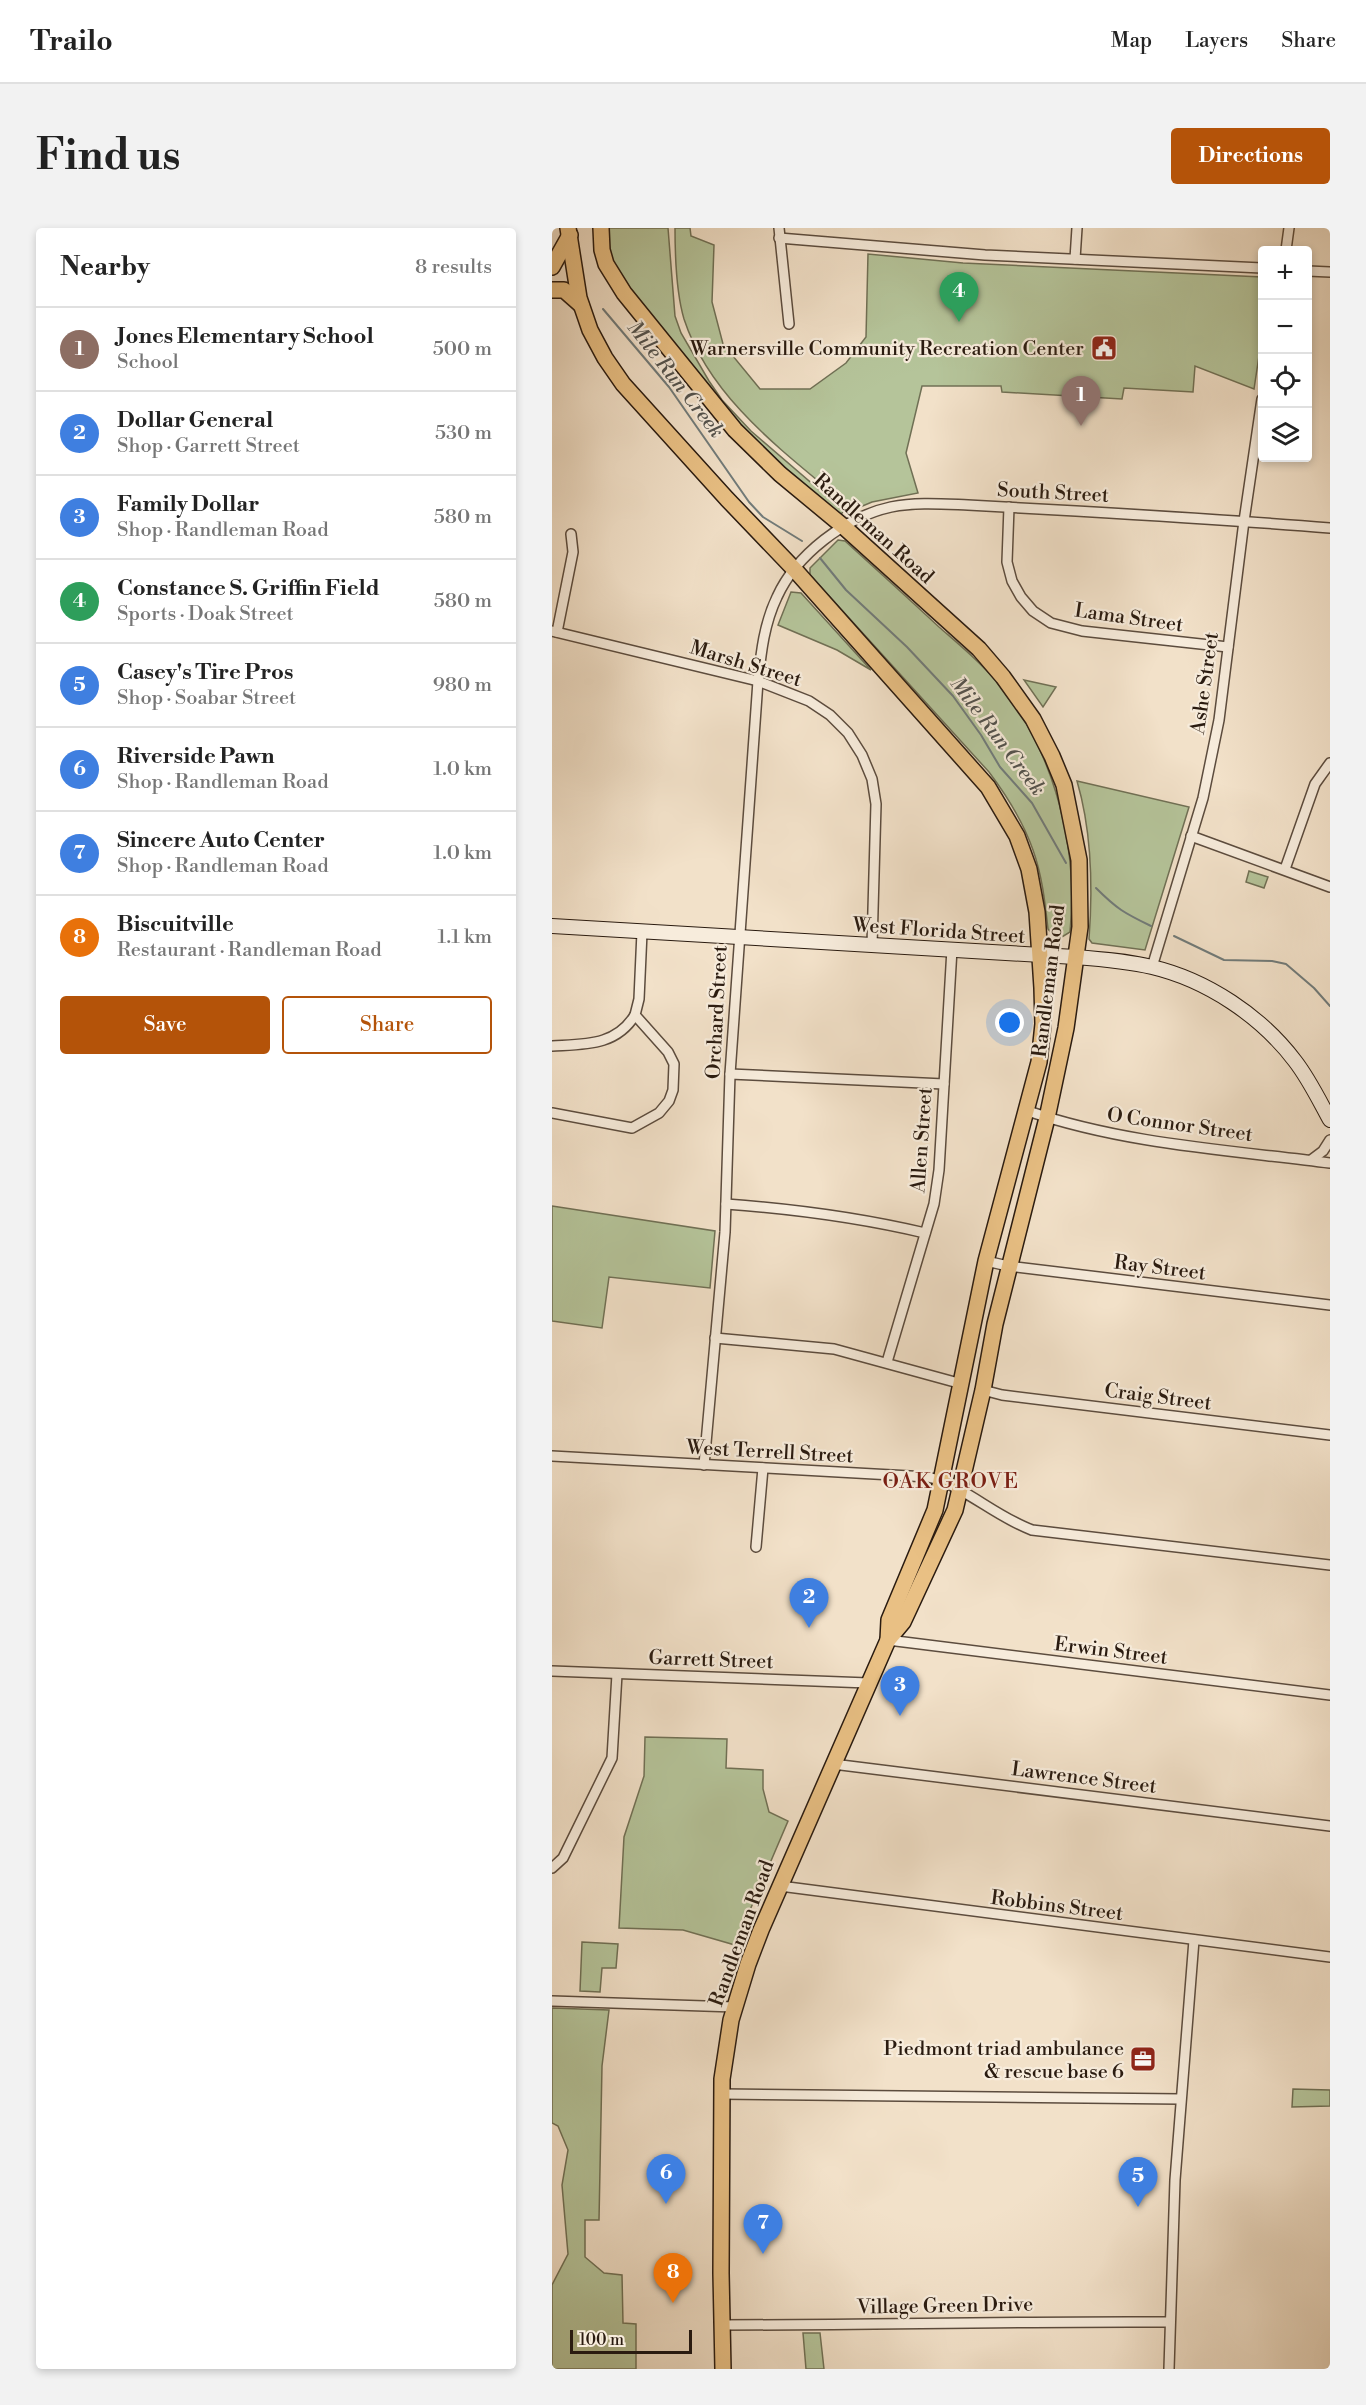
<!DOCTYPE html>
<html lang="en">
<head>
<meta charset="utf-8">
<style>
  body { margin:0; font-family:"Libre Bodoni",serif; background:#f2f2f2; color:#222 }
  .controls { position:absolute; right:18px; top:18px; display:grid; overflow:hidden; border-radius:6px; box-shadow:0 3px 9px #0003 }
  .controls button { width:54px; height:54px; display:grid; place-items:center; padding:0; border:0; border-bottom:2px solid #e0e0e0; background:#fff; color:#222; font:30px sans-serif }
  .scale { position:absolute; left:18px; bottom:15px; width:122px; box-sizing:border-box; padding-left:6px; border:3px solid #2a1b10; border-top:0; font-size:16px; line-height:21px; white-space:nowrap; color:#2a1b10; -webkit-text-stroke:4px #f7ecdc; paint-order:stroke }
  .you { position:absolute; left:458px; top:795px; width:21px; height:21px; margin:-15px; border:4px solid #fff; border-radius:50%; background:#1a73e8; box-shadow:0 0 0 9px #1a73e833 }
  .badge { display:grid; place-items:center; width:39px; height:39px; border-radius:50%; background:#b45309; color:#fff; font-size:20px; font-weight:700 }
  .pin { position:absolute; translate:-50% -50px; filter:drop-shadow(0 2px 3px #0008) }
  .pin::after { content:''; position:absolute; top:32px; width:21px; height:18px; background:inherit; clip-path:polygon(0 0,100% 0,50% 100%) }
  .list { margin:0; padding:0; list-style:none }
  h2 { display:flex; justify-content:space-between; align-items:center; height:78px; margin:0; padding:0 24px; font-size:26px }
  h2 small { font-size:20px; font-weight:400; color:#767676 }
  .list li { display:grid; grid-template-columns:39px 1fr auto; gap:18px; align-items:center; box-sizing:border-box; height:84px; padding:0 24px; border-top:2px solid #e0e0e0 }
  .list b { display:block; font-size:22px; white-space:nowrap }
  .list p { margin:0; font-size:20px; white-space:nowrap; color:#767676 }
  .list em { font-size:20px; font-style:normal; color:#767676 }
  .actions { display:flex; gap:12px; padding:18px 24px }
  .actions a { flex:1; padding:14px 0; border:2px solid #b45309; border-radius:6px; text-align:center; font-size:21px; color:#b45309 }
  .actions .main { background:#b45309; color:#fff }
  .icon { flex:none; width:33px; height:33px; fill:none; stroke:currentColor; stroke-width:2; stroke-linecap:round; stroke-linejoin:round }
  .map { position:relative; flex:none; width:778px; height:2141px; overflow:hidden; border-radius:6px }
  header { display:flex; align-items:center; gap:36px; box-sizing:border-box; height:84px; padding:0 30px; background:#fff; border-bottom:2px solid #e0e0e0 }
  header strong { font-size:28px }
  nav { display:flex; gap:33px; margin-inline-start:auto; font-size:21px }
  .intro { display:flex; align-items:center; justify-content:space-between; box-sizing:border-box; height:144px; padding:0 36px }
  h1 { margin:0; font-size:42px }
  .button { padding:15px 27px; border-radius:6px; background:#b45309; color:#fff; font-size:21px; font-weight:700 }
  main { display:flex; gap:36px; padding:0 36px }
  aside { flex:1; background:#fff; border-radius:6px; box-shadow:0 3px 9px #0003 }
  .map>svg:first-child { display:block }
  .green { fill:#b5c49a; stroke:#707055; stroke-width:1.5 }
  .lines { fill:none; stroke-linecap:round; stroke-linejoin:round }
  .stream { stroke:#717b7a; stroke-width:2 }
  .minor-casing { stroke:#5c4c3e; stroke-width:12 }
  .secondary-casing { stroke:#2a1b10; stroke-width:16 }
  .primary-casing { stroke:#2a1b10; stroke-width:18 }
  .minor { stroke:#f7ecdc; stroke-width:9 }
  .secondary { stroke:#f7ecdc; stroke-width:14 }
  .primary { stroke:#e9c084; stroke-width:15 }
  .labels { text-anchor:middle; stroke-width:4.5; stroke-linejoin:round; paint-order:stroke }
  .poi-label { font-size:20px; fill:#2a1b10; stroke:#f7ecdc; text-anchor:end }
  .street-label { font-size:20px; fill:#2a1b10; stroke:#f7ecdc }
  .water-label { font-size:21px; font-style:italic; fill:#53534e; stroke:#f7ecdc }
  .neighbourhood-label { font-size:21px; letter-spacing:1.5px; fill:#7a1f14; stroke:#f7ecdc }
</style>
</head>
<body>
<header>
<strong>Trailo</strong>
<nav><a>Map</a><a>Layers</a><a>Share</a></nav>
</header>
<div class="intro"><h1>Find us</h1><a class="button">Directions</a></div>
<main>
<aside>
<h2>Nearby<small>8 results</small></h2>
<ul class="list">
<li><span class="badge" style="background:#8d6e63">1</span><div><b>Jones Elementary School</b><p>School</p></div><em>500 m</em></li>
<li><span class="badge" style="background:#3f7fe0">2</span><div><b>Dollar General</b><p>Shop · Garrett Street</p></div><em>530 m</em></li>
<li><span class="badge" style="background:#3f7fe0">3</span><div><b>Family Dollar</b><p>Shop · Randleman Road</p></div><em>580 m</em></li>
<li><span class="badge" style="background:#2e9e5b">4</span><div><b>Constance S. Griffin Field</b><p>Sports · Doak Street</p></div><em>580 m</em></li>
<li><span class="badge" style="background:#3f7fe0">5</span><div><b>Casey's Tire Pros</b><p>Shop · Soabar Street</p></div><em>980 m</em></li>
<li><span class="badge" style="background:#3f7fe0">6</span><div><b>Riverside Pawn</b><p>Shop · Randleman Road</p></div><em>1.0 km</em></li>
<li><span class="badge" style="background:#3f7fe0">7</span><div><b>Sincere Auto Center</b><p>Shop · Randleman Road</p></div><em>1.0 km</em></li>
<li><span class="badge" style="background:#e8710a">8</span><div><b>Biscuitville</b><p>Restaurant · Randleman Road</p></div><em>1.1 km</em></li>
</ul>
<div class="actions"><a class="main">Save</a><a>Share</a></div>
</aside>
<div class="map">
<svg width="778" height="2141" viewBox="0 0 778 2141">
  <rect width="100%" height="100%" fill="#f2e1c9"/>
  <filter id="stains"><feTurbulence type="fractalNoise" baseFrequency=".00333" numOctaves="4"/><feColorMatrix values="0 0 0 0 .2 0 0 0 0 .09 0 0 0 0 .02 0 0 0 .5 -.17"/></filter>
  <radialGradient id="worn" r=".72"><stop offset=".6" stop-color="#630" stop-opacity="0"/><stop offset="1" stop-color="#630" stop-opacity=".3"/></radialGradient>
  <!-- green -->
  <g class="green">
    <polygon points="54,0 116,0 123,88 129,105 157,153 170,172 199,203 292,283 288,287 231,240 186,197 74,57 59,29"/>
    <path d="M123 0H138L139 8 162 17 160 74 171 116 208 161H258L294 135 314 109 316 26 411 35 710 49V108L702 161 643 138 641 164 572 160 570 171 450 164 449 158H370L354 225 366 265 320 274 301 282C238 228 159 174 132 91 124 64 123 29 123 0Z"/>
    <path d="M286 312 293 313C325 342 356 370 387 399 403 413 420 427 434 442 499 509 527 613 518 704L510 709 501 707 496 701C493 674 490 647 481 622 471 593 455 568 437 544L258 347V340Z"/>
    <polygon points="239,364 249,365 319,442 285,422 226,397"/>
    <polygon points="472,452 504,459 491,479"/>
    <path d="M525 553 637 579 593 722 540 715 537 711C541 658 540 604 525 553Z"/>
    <polygon points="697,643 716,649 712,660 694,654"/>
    <polygon points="0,978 163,1003 158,1060 57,1049 50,1100 0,1093"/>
    <polygon points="93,1509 175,1511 174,1540 211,1542 211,1561 217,1584 236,1593 183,1717 131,1702 67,1700 72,1609 92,1548"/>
    <polygon points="30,1714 66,1716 64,1740 50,1740 48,1764 28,1763"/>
    <polygon points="0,1780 57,1782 50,1838 47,1992 33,1992 33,2029 52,2045 70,2047 71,2095 84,2096 84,2141 0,2141 0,2057 16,2026 10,1957 16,1922 6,1898 0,1895"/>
    <polygon points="741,1861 778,1862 778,1878 740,1879"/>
    <polygon points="251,2105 268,2105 272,2141 254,2141"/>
  </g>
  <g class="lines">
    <!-- stream -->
    <g class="stream">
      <polyline points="51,81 117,159 197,274 211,289 250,313"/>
      <polyline points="268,330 294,362 355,419 401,468 429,507 448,539 480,575 514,635"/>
      <path d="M544 660C565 681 572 685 599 698"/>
      <polyline points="622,708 672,732 720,733 734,736 762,760 778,778"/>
    </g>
    <defs>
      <g id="minor">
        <polyline points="227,0 237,96"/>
        <polyline points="227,10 433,27 710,40"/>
        <polyline points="734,22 737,0"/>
        <polyline points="523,31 525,0"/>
        <polyline points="756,43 778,44"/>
        <polyline points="457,279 455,334 460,353 469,369 481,383 499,395 530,403 676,419"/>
        <polyline points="0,403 206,453 257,473 278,487 296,505 310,527 320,551 324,576 320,717"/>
        <polyline points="5,404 21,324 19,306"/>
        <polyline points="639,608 778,659"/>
        <polyline points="733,641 763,556 778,535"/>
        <polyline points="600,739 651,570 667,492 692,293 710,171"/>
        <path d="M0 818C33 816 64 818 83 787"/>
        <polyline points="178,846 392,856"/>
        <path d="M476 883C572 916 677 922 778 935"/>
        <polyline points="0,885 80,900 107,885 117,873 121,862 122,836 116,824 83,787 87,771 90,704"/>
        <polyline points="759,932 771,923 778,912"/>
        <path d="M174 976C243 981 305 989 373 1005"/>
        <polyline points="434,1033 456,1038 778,1077"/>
        <polyline points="163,1110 282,1121 410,1156"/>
        <polyline points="335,1134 382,976 387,942 400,721"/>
        <polyline points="431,1162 450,1167 778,1207"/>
        <path d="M0 1228 376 1249C413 1258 442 1288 480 1302L778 1337"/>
        <path d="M152 1237 173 1004 178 846 206 453C209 425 212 396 225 369 244 327 293 289 339 279 364 274 390 276 416 277 452 279 488 281 524 283 609 288 694 293 778 300"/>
        <polyline points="204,1319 211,1240"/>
        <polyline points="336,1412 778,1467"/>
        <polyline points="0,1443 316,1455"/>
        <polyline points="281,1536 778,1598"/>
        <polyline points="0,1640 11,1630 60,1530 65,1446"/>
        <polyline points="228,1658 778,1729"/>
        <polyline points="0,1773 183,1779"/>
        <polyline points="170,1866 628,1871"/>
        <path d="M169 2097C319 2097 468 2093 618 2094"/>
        <polyline points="617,2141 623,1952 642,1712"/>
      </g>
      <path id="secondary" d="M0 698 523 729C549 731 575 733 600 739 655 752 709 788 743 833 757 851 767 872 778 892"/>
      <g id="primary">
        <polyline points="16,0 27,70 38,102 53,130 71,156 175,271 243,342 436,559 465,608 477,641 485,684 490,760 491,796 487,834 434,1033 383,1282 337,1392 336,1412"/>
        <polyline points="49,0 50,22 54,36 72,65 183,202 228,246 292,299 427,421 451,449 481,491 500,528 512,557 527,632 528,699 514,800 495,890 443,1096 431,1162 403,1282 351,1394 336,1412 209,1702 196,1736 179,1792 170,1851 169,2045 171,2141"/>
        <polyline points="0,39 18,7"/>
        <polyline points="0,62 12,62 29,77"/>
      </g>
    </defs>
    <!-- minor casing -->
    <use href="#minor" class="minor-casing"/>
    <!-- secondary casing -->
    <use href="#secondary" class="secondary-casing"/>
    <!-- primary casing -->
    <use href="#primary" class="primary-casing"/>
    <!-- minor -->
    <use href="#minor" class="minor"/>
    <!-- secondary -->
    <use href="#secondary" class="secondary"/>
    <!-- primary -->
    <use href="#primary" class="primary"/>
  </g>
  <!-- icons -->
  <defs>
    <symbol id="civic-square" viewBox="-11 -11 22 22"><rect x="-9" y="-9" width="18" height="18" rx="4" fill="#8f2418" stroke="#f7ecdc"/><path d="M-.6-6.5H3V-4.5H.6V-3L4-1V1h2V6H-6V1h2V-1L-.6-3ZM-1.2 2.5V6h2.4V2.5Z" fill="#fff"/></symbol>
    <symbol id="office-square" viewBox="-11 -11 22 22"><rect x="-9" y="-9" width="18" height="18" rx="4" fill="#8f2418" stroke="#f7ecdc"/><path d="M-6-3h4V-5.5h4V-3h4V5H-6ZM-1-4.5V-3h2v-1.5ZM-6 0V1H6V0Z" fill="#fff"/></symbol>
  </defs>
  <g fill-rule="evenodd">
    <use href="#civic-square" x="537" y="105" width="30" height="30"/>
    <use href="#office-square" x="576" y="1816" width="30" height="30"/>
  </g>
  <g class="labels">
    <!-- poi labels -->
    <g class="poi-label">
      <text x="532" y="127">Warnersville Community Recreation Center</text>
      <text x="572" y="1827">Piedmont triad ambulance<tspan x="572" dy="23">&amp; rescue base 6</tspan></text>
    </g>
    <!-- street labels -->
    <g class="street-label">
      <text transform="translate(501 264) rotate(3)" y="7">South Street</text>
      <text transform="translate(322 300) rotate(42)" y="7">Randleman Road</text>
      <text transform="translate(577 389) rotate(8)" y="7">Lama Street</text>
      <text transform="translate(194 435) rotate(17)" y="7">Marsh Street</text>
      <text transform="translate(652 455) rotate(-82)" y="7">Ashe Street</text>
      <text transform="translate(387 702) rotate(4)" y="7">West Florida Street</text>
      <text transform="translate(496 753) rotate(-83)" y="7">Randleman Road</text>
      <text transform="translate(164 784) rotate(-87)" y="7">Orchard Street</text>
      <text transform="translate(628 896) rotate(8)" y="7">O Connor Street</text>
      <text transform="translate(369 912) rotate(-86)" y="7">Allen Street</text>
      <text transform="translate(608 1039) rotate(7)" y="7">Ray Street</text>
      <text transform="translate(606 1168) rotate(7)" y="7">Craig Street</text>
      <text transform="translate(218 1223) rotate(3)" y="7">West Terrell Street</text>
      <text transform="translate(559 1422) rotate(7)" y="7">Erwin Street</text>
      <text transform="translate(159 1431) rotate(2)" y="7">Garrett Street</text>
      <text transform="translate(532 1549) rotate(7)" y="7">Lawrence Street</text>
      <text transform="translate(505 1677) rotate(7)" y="7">Robbins Street</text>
      <text transform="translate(189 1705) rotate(-70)" y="7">Randleman Road</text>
      <text transform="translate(393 2077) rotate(-1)" y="7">Village Green Drive</text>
    </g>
    <!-- water labels -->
    <g class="water-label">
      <text transform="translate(124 151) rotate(52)" y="7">Mile Run Creek</text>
      <text transform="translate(446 508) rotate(53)" y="7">Mile Run Creek</text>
    </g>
    <!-- neighbourhood labels -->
    <g class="neighbourhood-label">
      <text x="399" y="1260">OAK GROVE</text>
    </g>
  </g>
  <rect width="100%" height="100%" filter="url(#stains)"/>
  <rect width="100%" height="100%" fill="url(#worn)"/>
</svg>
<div class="controls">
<button>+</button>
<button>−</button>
<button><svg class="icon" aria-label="locate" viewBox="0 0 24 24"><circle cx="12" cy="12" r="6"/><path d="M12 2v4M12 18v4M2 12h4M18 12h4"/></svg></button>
<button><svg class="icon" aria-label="layers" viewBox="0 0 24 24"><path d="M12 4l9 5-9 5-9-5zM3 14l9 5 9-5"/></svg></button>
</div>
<div class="scale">100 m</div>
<div class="you"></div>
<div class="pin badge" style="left:529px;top:198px;background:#8d6e63">1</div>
<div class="pin badge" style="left:257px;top:1400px;background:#3f7fe0">2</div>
<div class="pin badge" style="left:348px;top:1488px;background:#3f7fe0">3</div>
<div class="pin badge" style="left:407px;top:94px;background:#2e9e5b">4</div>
<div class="pin badge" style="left:586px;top:1979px;background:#3f7fe0">5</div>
<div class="pin badge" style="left:114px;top:1976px;background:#3f7fe0">6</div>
<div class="pin badge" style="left:211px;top:2026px;background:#3f7fe0">7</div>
<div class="pin badge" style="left:121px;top:2075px;background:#e8710a">8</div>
</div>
</main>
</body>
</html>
